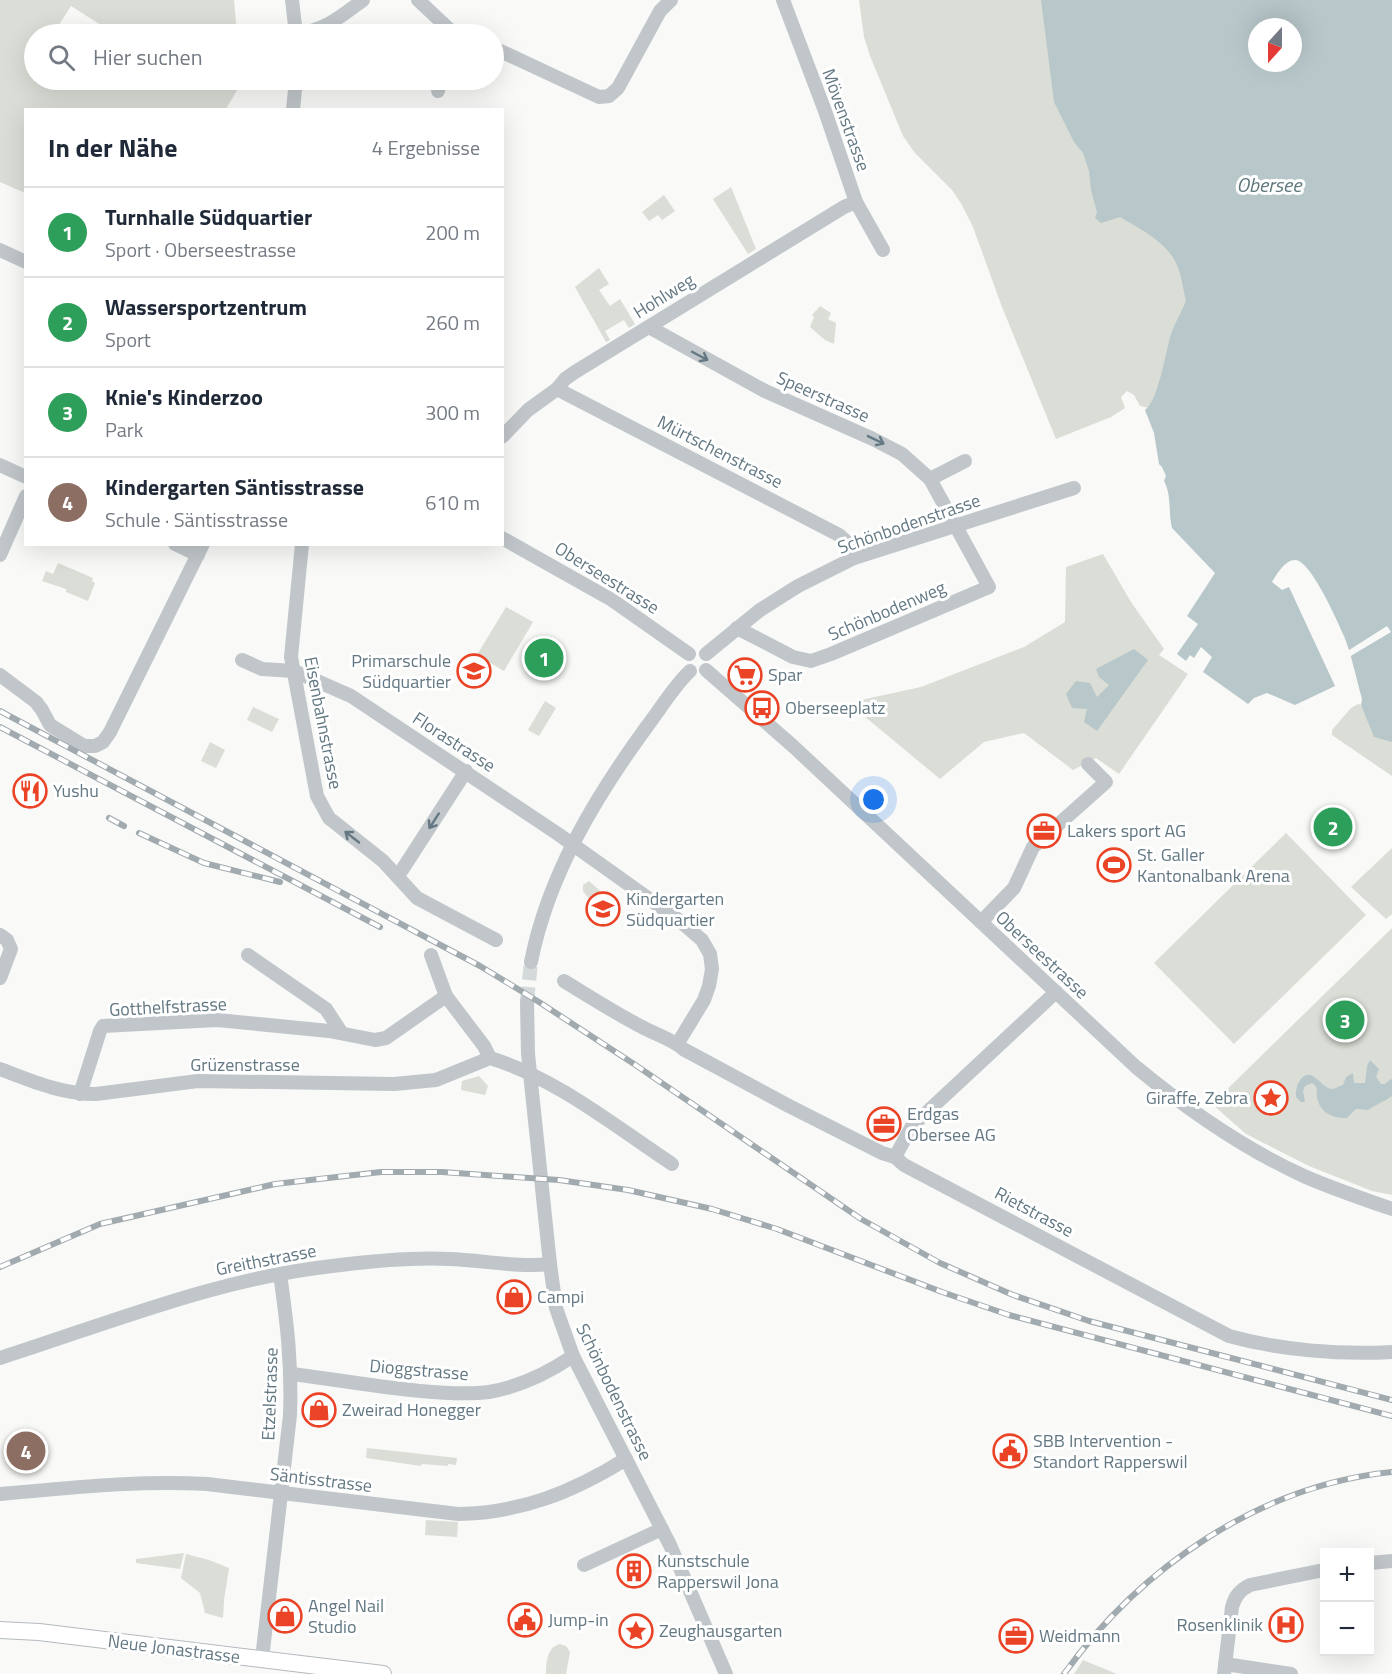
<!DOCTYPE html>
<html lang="de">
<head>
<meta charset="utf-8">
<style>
  body { margin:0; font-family:"Titillium Web",sans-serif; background:#f2f2f3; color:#1f2937 }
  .controls { position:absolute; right:18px; bottom:18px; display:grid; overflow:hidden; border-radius:0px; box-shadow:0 6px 24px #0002 }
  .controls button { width:54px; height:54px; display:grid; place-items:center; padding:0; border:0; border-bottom:2px solid #e0e1e3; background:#fff; color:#1f2937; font:30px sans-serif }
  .compass { position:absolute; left:1248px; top:18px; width:54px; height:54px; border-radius:50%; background:#fff; box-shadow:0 6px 24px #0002; rotate:201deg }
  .you { position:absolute; left:874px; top:800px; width:21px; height:21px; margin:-15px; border:4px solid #fff; border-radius:50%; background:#1a73e8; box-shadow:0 0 0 9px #1a73e833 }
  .badge { display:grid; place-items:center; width:39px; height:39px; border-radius:50%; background:#ea4326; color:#fff; font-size:20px; font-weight:700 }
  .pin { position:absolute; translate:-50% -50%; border:3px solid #fff; box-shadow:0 2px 6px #0006 }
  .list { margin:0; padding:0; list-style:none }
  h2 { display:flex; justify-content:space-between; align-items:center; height:78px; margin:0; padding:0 24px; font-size:26px }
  h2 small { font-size:20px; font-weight:400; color:#747a83 }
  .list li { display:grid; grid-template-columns:39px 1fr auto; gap:18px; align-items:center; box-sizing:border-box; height:90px; padding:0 24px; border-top:2px solid #e0e1e3 }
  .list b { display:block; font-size:22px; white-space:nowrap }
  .list p { margin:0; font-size:20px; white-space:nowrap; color:#747a83 }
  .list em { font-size:20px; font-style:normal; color:#747a83 }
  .icon { flex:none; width:33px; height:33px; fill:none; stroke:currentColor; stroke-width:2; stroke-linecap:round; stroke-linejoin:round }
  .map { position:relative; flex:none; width:1392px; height:1674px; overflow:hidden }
  .search { position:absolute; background:#fff; box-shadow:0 6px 24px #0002; left:24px; top:24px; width:480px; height:66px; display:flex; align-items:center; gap:15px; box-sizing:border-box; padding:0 21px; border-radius:33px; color:#747a83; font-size:22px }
  .panel { position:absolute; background:#fff; box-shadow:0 6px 24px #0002; left:24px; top:108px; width:480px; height:438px; border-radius:0px }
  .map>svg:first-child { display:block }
  .green { fill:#daded6 }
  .water { fill:#b8c7ca; fill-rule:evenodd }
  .pier { fill:#f9f9f7 }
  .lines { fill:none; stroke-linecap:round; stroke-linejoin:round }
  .minor-tunnel { stroke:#d4d9da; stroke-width:14; stroke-dasharray:14 7; stroke-linecap:butt }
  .major-casing { stroke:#b3babe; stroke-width:18 }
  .minor { stroke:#c0c6c9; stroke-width:14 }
  .major { stroke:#fff; stroke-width:16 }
  .rail-casing { stroke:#a1aaaf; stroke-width:6 }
  .rail { stroke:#fff; stroke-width:4; stroke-dasharray:11; stroke-linecap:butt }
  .oneway { stroke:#637883 }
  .labels { text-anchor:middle; stroke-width:6; stroke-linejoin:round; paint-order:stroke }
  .street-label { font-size:18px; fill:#637883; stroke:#fff }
  .poi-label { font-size:18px; fill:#637883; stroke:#fff; text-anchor:start }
  .water-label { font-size:20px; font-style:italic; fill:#5e777d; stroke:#fff }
</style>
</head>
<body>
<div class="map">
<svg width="1392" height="1674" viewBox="0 0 1392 1674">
  <rect width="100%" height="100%" fill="#f9f9f7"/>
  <!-- green -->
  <g class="green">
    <polygon points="0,0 234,0 237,34 115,34 71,6 53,34 34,34 34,80 240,80 239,87 226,109 26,110 25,193 0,182"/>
    <polygon points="859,0 1170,0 1232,219 1149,408 1140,406 1134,395 1127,391 1121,397 1125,408 1111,417 1056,439 1002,307 973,227 962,205 952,190 915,153 903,136 870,56 864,37"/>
    <polygon points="731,187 756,249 748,254 713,199"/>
    <polygon points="664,195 675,211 662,220 658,215 649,221 642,212"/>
    <polygon points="599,268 609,284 599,290 610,306 620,299 635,324 629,328 624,320 605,331 610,340 606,342 575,287"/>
    <polygon points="820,306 831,313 828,319 836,323 834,344 825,340 810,327 814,317 812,315"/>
    <polygon points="1103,554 1131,602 1164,649 1159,655 1188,674 1119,774 1096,758 1073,770 1024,733 984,742 940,779 858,711 856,701 921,687 1024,647 1065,622 1066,567"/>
    <polygon points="58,563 93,578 92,581 95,583 88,601 66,592 66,589 42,581 46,571 53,574"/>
    <polygon points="506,607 533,622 504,671 477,655"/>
    <polygon points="545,701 556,708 539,736 528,730"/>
    <polygon points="1358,704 1361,705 1365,714 1392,730 1392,776 1332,735 1332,730 1351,708"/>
    <polygon points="253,707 279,719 272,732 247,720"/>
    <polygon points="210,742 225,750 216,768 201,761"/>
    <polygon points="1286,833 1366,915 1234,1044 1154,963"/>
    <polygon points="1392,848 1392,914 1386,919 1351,887"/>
    <polygon points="589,881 618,907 609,912 600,913 583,891 583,885"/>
    <polygon points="1392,928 1392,1195 1372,1191 1309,1166 1246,1134 1212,1104"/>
    <polygon points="479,1076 488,1086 485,1095 461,1090 462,1081"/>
    <polygon points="367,1448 457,1458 456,1465 448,1464 448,1466 422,1464 421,1466 366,1458"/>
    <polygon points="426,1520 458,1522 457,1537 425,1535"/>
    <polygon points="184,1553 180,1569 136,1563 136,1559"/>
    <polygon points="186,1554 209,1560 229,1568 224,1600 223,1618 205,1613 200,1593 181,1578"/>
    <path d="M560 1644 566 1646 570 1652 566 1674H546C546 1662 547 1647 560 1644Z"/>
    <polygon points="1083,1660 1117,1674 1074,1674"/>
  </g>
  <!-- water -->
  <g class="water">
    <path d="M1041 0H1392V742L1374 737 1361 705 1362 699C1356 678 1352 656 1344 636 1338 622 1310 559 1295 560 1285 560 1277 574 1272 582L1282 590 1289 587 1335 686 1295 705 1267 693 1254 698 1248 704 1203 672 1212 657 1201 647 1194 658 1190 655 1186 661 1177 654 1198 624 1187 616 1215 573 1172 528C1168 512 1172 496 1164 481L1166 476 1162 467 1159 464 1154 433 1145 410C1159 400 1166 348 1172 331 1176 321 1182 311 1186 301 1183 290 1182 276 1177 265 1168 243 1139 228 1120 217L1101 223 1095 218 1097 212 1091 190 1089 171 1083 153 1074 142 1054 102ZM1257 27H1293V63H1257Z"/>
    <polygon points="1134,649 1148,660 1097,731 1084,722 1087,709 1072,708 1066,694 1076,681 1090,683 1097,697 1109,685 1099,677 1096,669"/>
    <path d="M1370 1060 1379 1069 1376 1077 1381 1084H1385L1391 1079 1392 1080V1096C1384 1102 1376 1104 1368 1110 1354 1109 1358 1106 1347 1118 1335 1119 1322 1114 1318 1101 1315 1093 1320 1088 1312 1083L1305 1086 1303 1091 1305 1102H1301L1296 1097C1296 1091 1296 1087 1299 1082 1311 1062 1321 1090 1333 1089 1334 1089 1342 1085 1343 1085L1346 1077 1353 1073 1354 1083H1365L1367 1066Z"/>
  </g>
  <!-- pier -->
  <polygon class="pier" points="1387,626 1391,632 1349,657 1346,652"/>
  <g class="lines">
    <!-- minor-tunnel -->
    <polyline class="minor-tunnel" points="527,1001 531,962"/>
    <defs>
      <polyline id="major" points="0,1630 39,1632 383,1674"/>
    </defs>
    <!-- major casing -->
    <use href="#major" class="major-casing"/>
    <!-- minor -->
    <g class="minor">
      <polyline points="292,0 296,34"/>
      <polyline points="418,0 450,30 461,34"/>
      <polyline points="783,0 825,111 856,202 883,250"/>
      <path d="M296 34C326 30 340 17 363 0"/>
      <polyline points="494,48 599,97 609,96 618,88 660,11 671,0"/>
      <polyline points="438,91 440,80"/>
      <polyline points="293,110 296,80"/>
      <polyline points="0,250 26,262"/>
      <polyline points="649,327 765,391 873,439 902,454 930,479 989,587 831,654 811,661 793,657 737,628"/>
      <polyline points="557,389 839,535 850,545 854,558"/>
      <polyline points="502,437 528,410 557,389 565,379 575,372 844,207 856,202"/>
      <polyline points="0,465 26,477"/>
      <polyline points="930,479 965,461"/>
      <polyline points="502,538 612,600 689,654"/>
      <polyline points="175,544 198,555"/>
      <polyline points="302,544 291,657 317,796 329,818 383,861 417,898 496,940"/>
      <polyline points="0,555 26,496"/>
      <polyline points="706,654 760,610 798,586 854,558 1074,488"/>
      <polyline points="242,660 262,669 294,671 351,696 558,834 680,921 702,940 710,954 712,969 709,986 704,1000 678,1043"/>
      <path d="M706 670 794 747 1136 1067C1188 1110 1244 1149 1306 1177 1334 1189 1363 1199 1392 1209"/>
      <polyline points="0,675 36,702 42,710 50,725 84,746 95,746 103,742 110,732 203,544"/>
      <polyline points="397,875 402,870 466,771"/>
      <polyline points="981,922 1014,888 1033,847 1106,782 1088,764"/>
      <polyline points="0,935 7,940 11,949 0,978"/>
      <polyline points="248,955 326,1009 341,1032"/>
      <polyline points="431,955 446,996 484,1046 490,1058"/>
      <path d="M531 962C548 875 596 796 648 725 662 707 673 687 690 671"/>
      <path d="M564 981C590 997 615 1013 642 1027 653 1033 676 1041 683 1049L789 1106 882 1153 895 1157 904 1165 1229 1336C1279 1350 1340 1355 1392 1352"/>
      <polyline points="527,1001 528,1054 550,1264 556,1308 573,1356 670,1545 726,1674"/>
      <path d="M0 1069C32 1081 61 1094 96 1094L198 1081 394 1084 436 1080 490 1058C554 1077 616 1127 672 1164"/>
      <polyline points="80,1094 100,1031 103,1026 217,1020 329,1031 375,1040 386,1038 446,996"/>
      <polyline points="895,1157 912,1126 1056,992"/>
      <path d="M0 1358C110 1323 216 1279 332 1266 371 1261 411 1257 450 1259 481 1260 520 1268 550 1264"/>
      <path d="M291 1374C334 1379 377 1387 420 1391 442 1393 466 1395 489 1392 518 1387 548 1373 573 1356"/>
      <path d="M0 1494C69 1488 138 1480 207 1484L458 1514C521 1513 573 1492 626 1459"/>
      <polyline points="1370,1563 1392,1561"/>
      <polyline points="584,1565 662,1529"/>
      <path d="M262 1659 290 1415C292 1365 287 1323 280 1274"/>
      <polyline points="1225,1664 1291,1674"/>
      <path d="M1224 1674 1232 1607C1235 1596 1240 1590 1250 1585L1324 1570"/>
    </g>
    <!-- major -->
    <use href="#major" class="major"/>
    <defs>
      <g id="rail">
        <polyline points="0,711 480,966 539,1002 634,1064 861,1219 940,1263 1013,1295 1089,1321 1392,1400"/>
        <polyline points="0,727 380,927"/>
        <polyline points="109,818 124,826"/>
        <polyline points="139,833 204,863 280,882"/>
        <polyline points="0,1267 100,1224 275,1184 381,1172 442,1172 559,1180 628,1190 712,1209 777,1229 942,1292 1009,1315 1392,1416"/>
        <path d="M1064 1674C1140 1568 1260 1485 1392 1472"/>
      </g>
    </defs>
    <!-- rail casing -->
    <use href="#rail" class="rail-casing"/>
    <!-- rail -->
    <use href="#rail" class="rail"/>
  </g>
  <!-- one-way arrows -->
  <defs><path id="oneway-shaft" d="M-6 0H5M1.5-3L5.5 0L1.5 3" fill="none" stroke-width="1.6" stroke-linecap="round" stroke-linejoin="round" transform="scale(1.5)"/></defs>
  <g class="oneway">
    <use href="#oneway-shaft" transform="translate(700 356) rotate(28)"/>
    <use href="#oneway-shaft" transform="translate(876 440) rotate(26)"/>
    <use href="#oneway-shaft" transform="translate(434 821) rotate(123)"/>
    <use href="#oneway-shaft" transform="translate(352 837) rotate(-142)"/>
  </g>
  <!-- icons -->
  <defs>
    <symbol id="school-ring" viewBox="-11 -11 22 22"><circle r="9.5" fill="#fff" stroke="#ea4326" stroke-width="1.5"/><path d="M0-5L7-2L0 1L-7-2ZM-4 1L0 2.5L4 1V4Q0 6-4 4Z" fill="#ea4326"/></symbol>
    <symbol id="supermarket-ring" viewBox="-11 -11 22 22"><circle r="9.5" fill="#fff" stroke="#ea4326" stroke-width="1.5"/><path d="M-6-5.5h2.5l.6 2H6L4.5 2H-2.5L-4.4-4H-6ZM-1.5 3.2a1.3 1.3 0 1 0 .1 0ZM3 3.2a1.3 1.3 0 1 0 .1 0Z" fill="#ea4326"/></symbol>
    <symbol id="bus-ring" viewBox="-11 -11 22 22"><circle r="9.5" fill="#fff" stroke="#ea4326" stroke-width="1.5"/><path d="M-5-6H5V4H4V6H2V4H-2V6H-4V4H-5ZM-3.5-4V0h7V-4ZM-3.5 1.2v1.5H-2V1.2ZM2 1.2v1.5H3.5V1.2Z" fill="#ea4326"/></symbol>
    <symbol id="restaurant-ring" viewBox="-11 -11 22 22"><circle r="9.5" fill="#fff" stroke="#ea4326" stroke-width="1.5"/><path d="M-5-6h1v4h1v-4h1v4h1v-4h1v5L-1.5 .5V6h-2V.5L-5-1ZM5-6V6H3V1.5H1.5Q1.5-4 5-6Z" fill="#ea4326"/></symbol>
    <symbol id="office-ring" viewBox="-11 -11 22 22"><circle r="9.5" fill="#fff" stroke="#ea4326" stroke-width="1.5"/><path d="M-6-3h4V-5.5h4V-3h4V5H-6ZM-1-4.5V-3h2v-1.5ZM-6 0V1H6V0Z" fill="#ea4326"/></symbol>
    <symbol id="stadium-ring" viewBox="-11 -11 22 22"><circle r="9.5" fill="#fff" stroke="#ea4326" stroke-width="1.5"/><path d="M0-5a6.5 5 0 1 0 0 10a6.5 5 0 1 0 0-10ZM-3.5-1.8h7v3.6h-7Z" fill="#ea4326"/></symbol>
    <symbol id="sight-ring" viewBox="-11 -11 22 22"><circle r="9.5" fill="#fff" stroke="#ea4326" stroke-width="1.5"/><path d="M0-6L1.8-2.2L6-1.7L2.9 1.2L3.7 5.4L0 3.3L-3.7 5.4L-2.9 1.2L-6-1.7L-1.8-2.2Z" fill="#ea4326"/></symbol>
    <symbol id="shop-ring" viewBox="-11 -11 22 22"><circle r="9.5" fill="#fff" stroke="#ea4326" stroke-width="1.5"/><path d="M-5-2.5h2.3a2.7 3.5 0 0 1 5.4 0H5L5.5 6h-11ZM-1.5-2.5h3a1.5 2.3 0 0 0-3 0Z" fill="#ea4326"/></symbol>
    <symbol id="civic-ring" viewBox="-11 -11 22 22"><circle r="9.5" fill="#fff" stroke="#ea4326" stroke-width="1.5"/><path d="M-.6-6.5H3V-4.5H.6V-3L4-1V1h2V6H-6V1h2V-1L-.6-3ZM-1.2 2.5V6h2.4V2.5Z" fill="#ea4326"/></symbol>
    <symbol id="building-ring" viewBox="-11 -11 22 22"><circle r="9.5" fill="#fff" stroke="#ea4326" stroke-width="1.5"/><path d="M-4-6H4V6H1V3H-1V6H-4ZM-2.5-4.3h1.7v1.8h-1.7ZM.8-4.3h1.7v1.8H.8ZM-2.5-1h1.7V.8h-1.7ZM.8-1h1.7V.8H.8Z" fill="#ea4326"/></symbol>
    <symbol id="hospital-ring" viewBox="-11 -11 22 22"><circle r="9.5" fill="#fff" stroke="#ea4326" stroke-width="1.5"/><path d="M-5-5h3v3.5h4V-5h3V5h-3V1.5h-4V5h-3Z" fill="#ea4326"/></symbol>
  </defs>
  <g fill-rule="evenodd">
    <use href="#school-ring" x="455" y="652" width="38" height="38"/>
    <use href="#supermarket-ring" x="726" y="656" width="38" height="38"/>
    <use href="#bus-ring" x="743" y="689" width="38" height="38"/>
    <use href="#restaurant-ring" x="11" y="772" width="38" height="38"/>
    <use href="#office-ring" x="1025" y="812" width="38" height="38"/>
    <use href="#stadium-ring" x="1095" y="846" width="38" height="38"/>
    <use href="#school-ring" x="584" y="890" width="38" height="38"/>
    <use href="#sight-ring" x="1252" y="1079" width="38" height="38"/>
    <use href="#office-ring" x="865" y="1105" width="38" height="38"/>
    <use href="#shop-ring" x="495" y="1278" width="38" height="38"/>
    <use href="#shop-ring" x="300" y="1391" width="38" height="38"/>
    <use href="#civic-ring" x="991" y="1432" width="38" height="38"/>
    <use href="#building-ring" x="615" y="1552" width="38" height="38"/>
    <use href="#shop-ring" x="266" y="1597" width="38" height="38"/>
    <use href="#civic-ring" x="506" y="1601" width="38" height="38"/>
    <use href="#hospital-ring" x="1267" y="1606" width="38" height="38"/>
    <use href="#sight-ring" x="617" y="1612" width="38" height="38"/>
    <use href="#office-ring" x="997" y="1617" width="38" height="38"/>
  </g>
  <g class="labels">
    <!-- street labels -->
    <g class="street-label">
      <text transform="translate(846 120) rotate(70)" y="6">Mövenstrasse</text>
      <text transform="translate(664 296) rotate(-32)" y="6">Hohlweg</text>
      <text transform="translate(823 397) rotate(24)" y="6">Speerstrasse</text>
      <text transform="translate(720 452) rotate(27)" y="6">Mürtschenstrasse</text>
      <text transform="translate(909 524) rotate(-19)" y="6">Schönbodenstrasse</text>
      <text transform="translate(607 578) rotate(32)" y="6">Oberseestrasse</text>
      <text transform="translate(887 611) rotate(-23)" y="6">Schönbodenweg</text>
      <text transform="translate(323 723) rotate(79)" y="6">Eisenbahnstrasse</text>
      <text transform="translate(454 742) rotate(33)" y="6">Florastrasse</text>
      <text transform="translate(1042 955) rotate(43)" y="6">Oberseestrasse</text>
      <text transform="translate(168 1007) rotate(-3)" y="6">Gotthelfstrasse</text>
      <text x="245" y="1071">Grüzenstrasse</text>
      <text transform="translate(1034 1212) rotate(28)" y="6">Rietstrasse</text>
      <text transform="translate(266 1260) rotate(-11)" y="6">Greithstrasse</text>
      <text transform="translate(419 1370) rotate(5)" y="6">Dioggstrasse</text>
      <text transform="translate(614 1392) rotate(64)" y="6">Schönbodenstrasse</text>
      <text transform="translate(270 1394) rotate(-88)" y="6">Etzelstrasse</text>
      <text transform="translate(321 1480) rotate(7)" y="6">Säntisstrasse</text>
      <text transform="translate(174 1649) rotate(7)" y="6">Neue Jonastrasse</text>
    </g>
    <!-- poi labels -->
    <g class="poi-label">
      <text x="451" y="667" text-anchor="end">Primarschule<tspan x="451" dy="21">Südquartier</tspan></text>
      <text x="768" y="681">Spar</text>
      <text x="785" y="714">Oberseeplatz</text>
      <text x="53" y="797">Yushu</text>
      <text x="1067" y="837">Lakers sport AG</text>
      <text x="1137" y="861">St. Galler<tspan x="1137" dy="21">Kantonalbank Arena</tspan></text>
      <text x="626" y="905">Kindergarten<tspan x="626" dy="21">Südquartier</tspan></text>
      <text x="1248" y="1104" text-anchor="end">Giraffe, Zebra</text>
      <text x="907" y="1120">Erdgas<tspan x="907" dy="21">Obersee AG</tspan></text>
      <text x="537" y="1303">Campi</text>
      <text x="342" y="1416">Zweirad Honegger</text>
      <text x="1033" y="1447">SBB Intervention -<tspan x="1033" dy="21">Standort Rapperswil</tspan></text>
      <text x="657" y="1567">Kunstschule<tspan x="657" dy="21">Rapperswil Jona</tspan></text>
      <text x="308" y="1612">Angel Nail<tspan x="308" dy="21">Studio</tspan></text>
      <text x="548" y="1626">Jump-in</text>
      <text x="1263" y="1631" text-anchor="end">Rosenklinik</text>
      <text x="659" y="1637">Zeughausgarten</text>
      <text x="1039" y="1642">Weidmann</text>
    </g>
    <!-- water labels -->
    <g class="water-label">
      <text x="1269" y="192">Obersee</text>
    </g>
  </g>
</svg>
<div class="controls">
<button>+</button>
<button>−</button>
</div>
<svg class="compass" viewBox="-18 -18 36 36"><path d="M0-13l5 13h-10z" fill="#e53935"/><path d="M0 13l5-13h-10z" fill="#747a83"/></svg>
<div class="you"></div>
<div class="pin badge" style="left:544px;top:658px;background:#2e9e5b">1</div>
<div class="pin badge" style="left:1333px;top:827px;background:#2e9e5b">2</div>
<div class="pin badge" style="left:1345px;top:1020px;background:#2e9e5b">3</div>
<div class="pin badge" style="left:26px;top:1451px;background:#8d6e63">4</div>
<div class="search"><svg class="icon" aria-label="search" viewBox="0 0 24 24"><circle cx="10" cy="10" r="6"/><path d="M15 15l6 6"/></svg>Hier suchen</div>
<section class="panel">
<h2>In der Nähe<small>4 Ergebnisse</small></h2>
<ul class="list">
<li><span class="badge" style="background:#2e9e5b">1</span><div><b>Turnhalle Südquartier</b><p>Sport · Oberseestrasse</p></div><em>200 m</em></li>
<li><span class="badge" style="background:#2e9e5b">2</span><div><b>Wassersportzentrum</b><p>Sport</p></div><em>260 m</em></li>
<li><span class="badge" style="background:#2e9e5b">3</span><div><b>Knie's Kinderzoo</b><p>Park</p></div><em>300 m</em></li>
<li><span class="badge" style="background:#8d6e63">4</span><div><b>Kindergarten Säntisstrasse</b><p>Schule · Säntisstrasse</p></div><em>610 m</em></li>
</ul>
</section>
</div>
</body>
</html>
